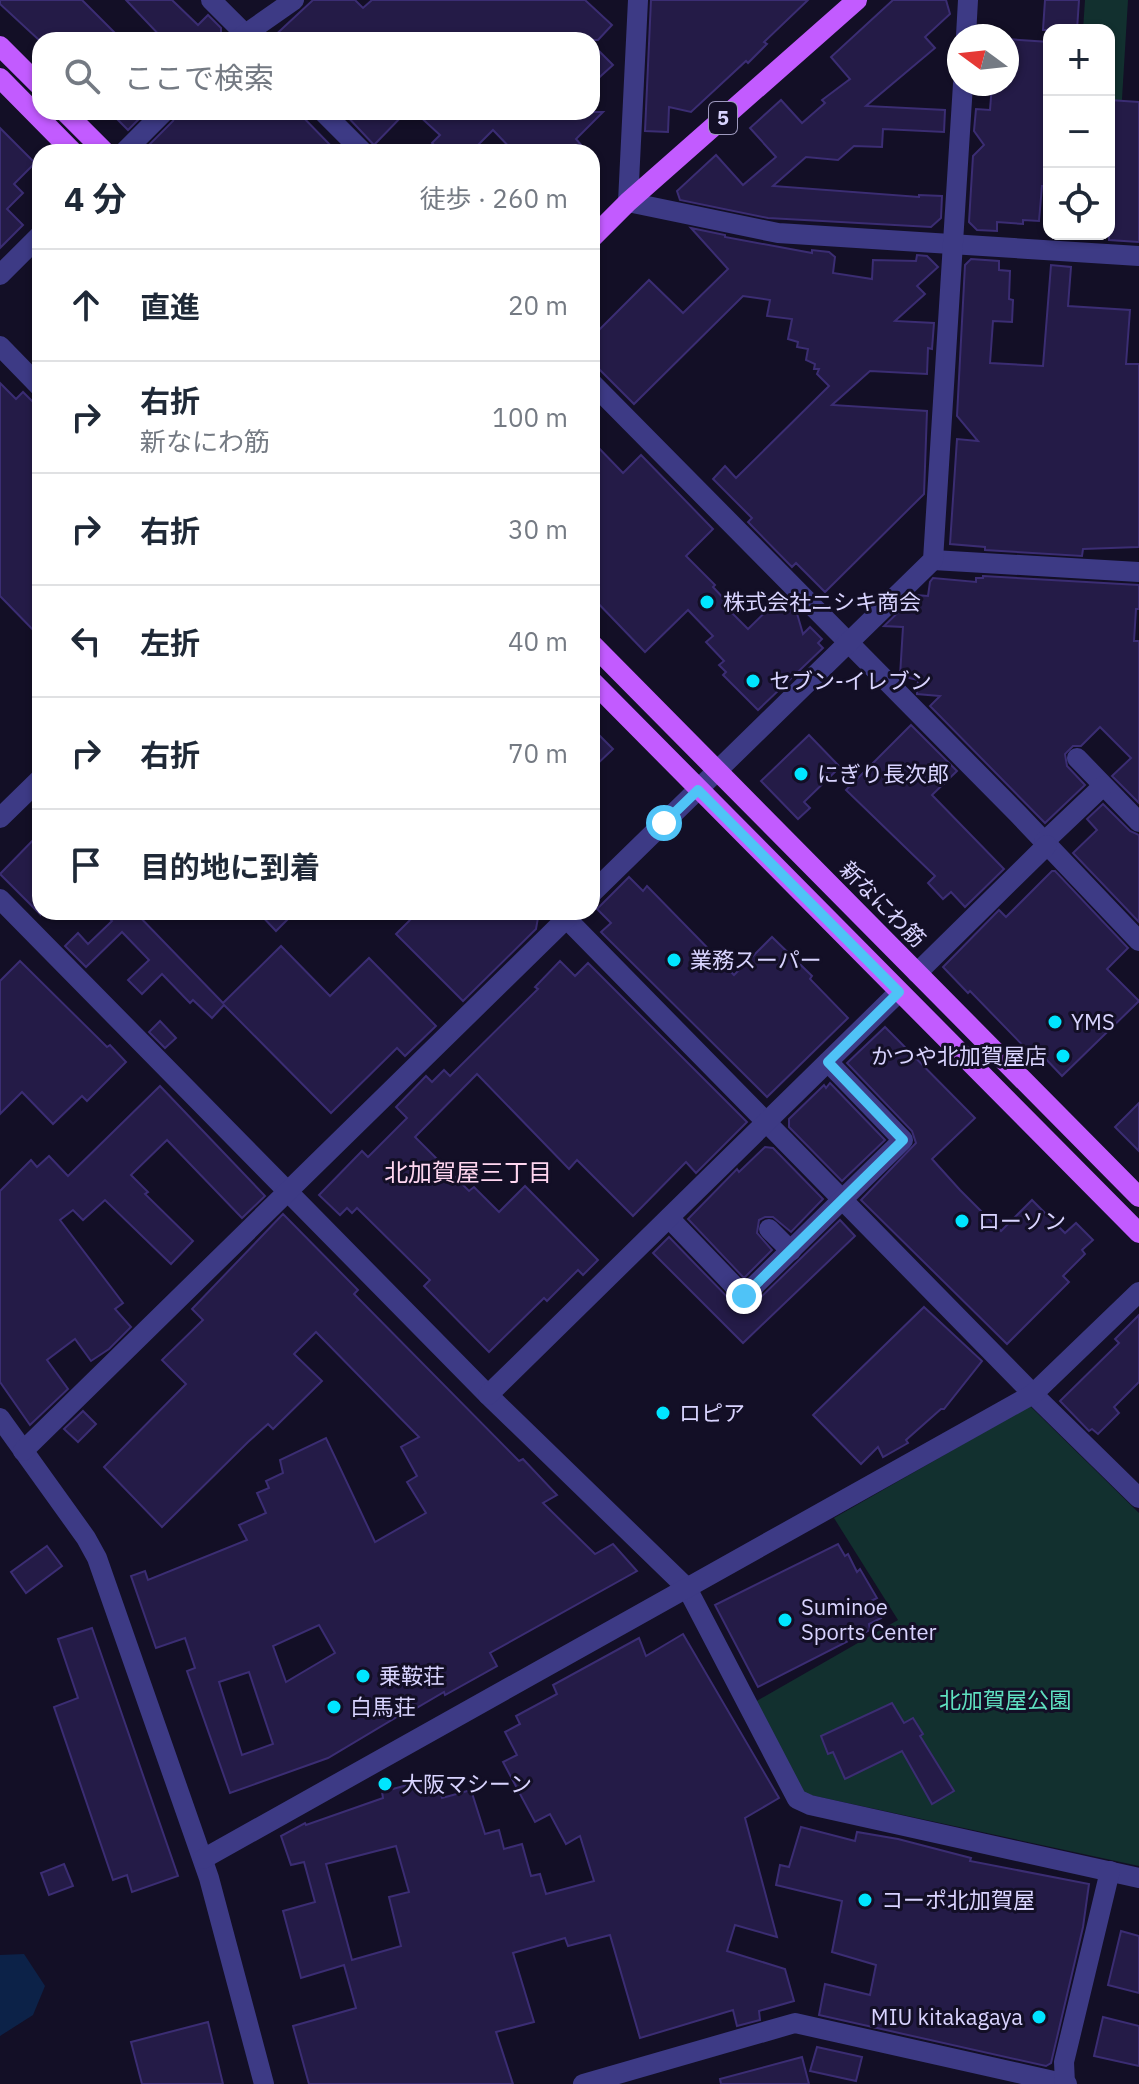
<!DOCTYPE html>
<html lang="ja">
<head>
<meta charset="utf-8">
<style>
  body { margin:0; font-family:"IBM Plex Sans","Noto Sans JP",sans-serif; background:#f6f6f7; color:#1f2937 }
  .controls { position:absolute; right:24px; top:24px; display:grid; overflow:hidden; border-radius:16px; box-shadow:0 2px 6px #0004 }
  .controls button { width:72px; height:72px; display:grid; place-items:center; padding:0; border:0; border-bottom:2px solid #e0e1e3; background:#fff; color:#1f2937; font:40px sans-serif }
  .compass { position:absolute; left:947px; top:24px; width:72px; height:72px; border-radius:50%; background:#fff; box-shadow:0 2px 6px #0004; rotate:285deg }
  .stop { position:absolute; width:24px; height:24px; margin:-18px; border:6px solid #4fc3f7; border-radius:50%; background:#fff }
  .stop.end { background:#4fc3f7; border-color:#fff; box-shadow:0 2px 8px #0008 }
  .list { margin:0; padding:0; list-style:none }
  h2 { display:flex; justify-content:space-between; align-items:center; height:104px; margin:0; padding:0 32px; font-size:34px }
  h2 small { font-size:26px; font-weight:400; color:#747a83 }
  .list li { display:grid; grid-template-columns:52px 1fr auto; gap:24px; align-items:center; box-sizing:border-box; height:112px; padding:0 32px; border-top:2px solid #e0e1e3 }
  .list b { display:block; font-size:30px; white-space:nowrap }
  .list p { margin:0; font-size:26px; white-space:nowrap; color:#747a83 }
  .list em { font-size:26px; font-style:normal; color:#747a83 }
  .icon { flex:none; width:44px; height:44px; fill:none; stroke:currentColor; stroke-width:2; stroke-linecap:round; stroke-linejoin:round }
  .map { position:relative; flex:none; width:1139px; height:2084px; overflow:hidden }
  .search { position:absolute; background:#fff; box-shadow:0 2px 6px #0004; left:32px; top:32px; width:568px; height:88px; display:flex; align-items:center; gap:20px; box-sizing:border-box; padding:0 28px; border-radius:24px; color:#747a83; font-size:30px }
  .panel { position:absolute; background:#fff; box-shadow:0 2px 6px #0004; left:32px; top:144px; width:568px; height:776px; border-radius:24px }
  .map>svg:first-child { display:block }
  .green { fill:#12302f }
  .water { fill:#0c2248 }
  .building { fill:#241b47; stroke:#3b2d73; stroke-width:2; fill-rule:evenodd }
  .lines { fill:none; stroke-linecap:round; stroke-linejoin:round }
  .minor { stroke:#3d3a85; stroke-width:20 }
  .major { stroke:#c25bff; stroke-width:20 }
  .route { stroke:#4fc3f7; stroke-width:10 }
  .poi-dot { fill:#00e5ff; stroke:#130f26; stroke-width:3 }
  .labels { text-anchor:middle; stroke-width:6; stroke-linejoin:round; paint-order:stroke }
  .shield { fill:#130f26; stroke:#9e99be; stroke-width:2 }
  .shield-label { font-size:20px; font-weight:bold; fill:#d9d4ff }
  .poi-label { font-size:22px; fill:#d9d4ff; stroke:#130f26; text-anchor:start }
  .street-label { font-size:22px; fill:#d9d4ff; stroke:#130f26 }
  .park-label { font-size:22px; fill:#5fe0c0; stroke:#130f26 }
  .neighbourhood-label { font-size:24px; fill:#ffd6f0; stroke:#130f26 }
</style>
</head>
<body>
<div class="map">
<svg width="1139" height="2084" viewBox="0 0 1139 2084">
  <rect width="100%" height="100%" fill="#130f26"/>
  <!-- green -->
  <g class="green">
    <polygon points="1085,0 1128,0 1121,115 1109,115 1109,30 1083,30"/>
    <polygon points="1030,1406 1139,1513 1139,1866 801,1793 755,1702 898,1620 834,1518"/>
  </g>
  <!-- water -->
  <polygon class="water" points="24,1954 45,1986 33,2015 0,2036 0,1955"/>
  <!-- building -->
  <g class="building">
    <polygon points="0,0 82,0 122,40 39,40 0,4"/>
    <polygon points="126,0 172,0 198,25 208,15 221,28 221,40 164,40"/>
    <polygon points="313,0 355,0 363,8 372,0 585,0 612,25 598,40 488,40 482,34 475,40 270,40"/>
    <polygon points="651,0 808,0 764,42 767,44 748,63 746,61 691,112 669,107 668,132 645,131"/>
    <polygon points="893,0 946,0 950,14 925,37 935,48 866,106 945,110 944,132 883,129 882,147 854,146 838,160 806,157 773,186 919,197 919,195 942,196 941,218 931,227 768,218 680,200 677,191 716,155 743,185 776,157 750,128 781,100 802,123 825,103 822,100 850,79 831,57"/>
    <polygon points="1045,0 1079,0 1077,30 1043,30"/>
    <polygon points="1007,39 1049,42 1049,186 1042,186 1039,221 1023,220 1023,224 997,222 997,231 977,230 969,222 973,156 984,145 974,131 976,109 990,110 992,84 1007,84"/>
    <polygon points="592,44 613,65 592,84"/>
    <polygon points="1109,100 1139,102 1139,242 1109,240"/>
    <polygon points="110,112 146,112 128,130"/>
    <polygon points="177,112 298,112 337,152 150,152 146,148 173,121"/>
    <polygon points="343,112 406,112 374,145"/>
    <polygon points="415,112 603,112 576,139 587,152 514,152 493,130 471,152 441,152 432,143 440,135"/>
    <polygon points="0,128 35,163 14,184 23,193 7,209 23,225 0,248"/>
    <polygon points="691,228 725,235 725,237 812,253 812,250 829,252 835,257 833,273 872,279 873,260 916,261 917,255 927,256 938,267 917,286 925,294 895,321 934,323 932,349 928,348 927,374 870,371 832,405 927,411 924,494 825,592 796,563 792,567 748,522 752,518 713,479 725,466 736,478 829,386 817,374 819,369 814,369 815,364 806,360 808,349 797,347 798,342 788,339 792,319 767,316 770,300 743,296 634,404 592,362 592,337 649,280 683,313 728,269"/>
    <polygon points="971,259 999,261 999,270 1010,271 1009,299 1013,300 1012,322 993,321 990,363 1043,366 1051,265 1071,267 1068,306 1130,310 1126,364 1139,364 1139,547 1083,549 1082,556 985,550 985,547 950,544 957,439 978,441 957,416 965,265"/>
    <polygon points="0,383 16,399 23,392 40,409 40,637 0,596"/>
    <polygon points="592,441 623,473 641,455 713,529 686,556 715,585 713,587 726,601 723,604 748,629 782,596 796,610 803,634 810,627 822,639 818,643 823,648 758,710 723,675 726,672 719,665 724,661 706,642 713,636 688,610 645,652 592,597"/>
    <polygon points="983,576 1139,585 1139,609 1136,609 1134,641 1139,641 1139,803 1112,776 1131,758 1100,727 1081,746 1073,746 1065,754 1067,766 1085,785 1045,823 930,706 940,696 917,694 918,680 900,676 903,627 884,626 916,595 928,596 930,582 933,578 976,582 976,578 983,578"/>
    <polygon points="911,725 957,771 932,795 1004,869 965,907 951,892 943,899 928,883 935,876 846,790"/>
    <polygon points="592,728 613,749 592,769"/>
    <polygon points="809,735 840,767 804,802 810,808 798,819 761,781"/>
    <polygon points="1103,804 1130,831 1139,835 1139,922 1073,853 1097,830 1087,819"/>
    <polygon points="40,833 40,914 0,874"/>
    <polygon points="1052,871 1055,871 1128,948 1107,969 1139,1001 1062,1076 1043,1056 1038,1061 970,991 968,993 943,967 999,910 1006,917"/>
    <polygon points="629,877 643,891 647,886 734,975 772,937 812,976 810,979 848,1018 767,1097 601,932 611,923 597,909"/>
    <polygon points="102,912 135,912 223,1003 281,946 330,996 369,958 436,1026 405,1056 397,1048 331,1113 224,1005 212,1018 193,1000 190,1003 162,974 142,994 128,980 149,960 122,932 86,967 65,946 78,933 88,944 112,921"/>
    <polygon points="258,912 295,912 276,931"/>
    <polygon points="418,912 539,912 536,929 463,1001 396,934"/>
    <polygon points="20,961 107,1047 110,1045 126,1062 87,1101 82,1096 53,1124 22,1092 0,1114 0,981"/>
    <polygon points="560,961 575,976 588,963 747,1122 696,1173 686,1162 633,1216 577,1160 569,1169 477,1074 415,1137 469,1191 474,1187 499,1212 525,1186 598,1260 583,1275 578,1270 547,1301 544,1298 489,1352 424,1286 430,1280 357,1208 352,1213 347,1208 340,1215 319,1195 362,1151 368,1157 407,1118 396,1107 426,1076 432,1082 444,1070 450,1076 538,989 535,987"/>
    <polygon points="160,1021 176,1038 165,1048 149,1032"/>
    <polygon points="885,1027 975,1118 932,1159 960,1190 1001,1231 1032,1200 1065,1233 1076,1223 1093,1240 1082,1250 1085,1254 1063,1276 1069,1282 1007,1344 861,1200 916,1143 912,1131 847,1063"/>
    <polygon points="830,1083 885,1140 842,1181 789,1127 789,1119 824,1085 826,1088"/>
    <polygon points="160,1086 265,1196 242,1218 167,1140 131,1175 148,1192 145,1194 193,1241 171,1264 105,1200 83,1220 73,1210 60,1220 123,1303 115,1309 131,1327 109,1349 91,1361 75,1339 47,1360 68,1389 30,1425 0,1382 0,1191 31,1160 37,1167 49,1156 68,1176"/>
    <polygon points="1139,1103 1139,1151 1115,1127"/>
    <polygon points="765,1147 773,1148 823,1199 791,1232 773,1217 765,1217 759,1220 757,1233 772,1250 744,1278 688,1219 737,1169 739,1172"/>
    <path d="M283 1214 358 1290 354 1294 519 1461 523 1459 557 1495 543 1503 595 1554 613 1544 637 1571 490 1653 497 1666 445 1695 444 1692 413 1710 412 1708 328 1758 230 1793 187 1671 195 1668 185 1638 156 1648 131 1576 145 1571 148 1580 247 1540 239 1525 266 1513 257 1493 269 1488 266 1481 283 1473 280 1460 326 1438 375 1542 426 1513 407 1482 417 1476 401 1447 419 1437 316 1332 294 1354 322 1381 273 1429 268 1424 248 1442 162 1527 104 1467 186 1384 162 1360 203 1320 192 1309ZM319 1625 335 1653 286 1682 273 1646ZM249 1672 273 1744 242 1755 219 1682Z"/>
    <polygon points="840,1220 855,1236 743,1343 653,1253 669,1237 735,1305 746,1309 753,1305"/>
    <polygon points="924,1307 982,1361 944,1409 941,1409 906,1440 908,1443 883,1457 878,1447 861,1464 813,1415"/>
    <polygon points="1139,1315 1139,1382 1114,1407 1119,1413 1098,1434 1092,1429 1089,1431 1060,1401 1119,1343 1115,1339"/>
    <polygon points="83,1411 96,1424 78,1442 64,1429"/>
    <polygon points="838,1544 845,1556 848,1554 857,1572 860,1569 877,1598 871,1601 881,1618 869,1624 870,1630 758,1687 715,1605"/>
    <polygon points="47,1546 62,1566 26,1593 11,1572"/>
    <polygon points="92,1628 178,1876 132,1892 127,1875 113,1880 54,1707 78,1698 58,1639"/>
    <path d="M683 1634 779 1798 745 1818 777 1937 735 1925 727 1951 785 1969 794 2001 759 2011 760 2020 737 2026 733 2010 640 2038 610 1935 568 1946 565 1938 513 1953 534 2022 496 2032 513 2084H309L293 2026 356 2008 344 1965 301 1978 283 1911 315 1902 304 1862 291 1865 281 1836 305 1823 306 1825 383 1798 382 1792 436 1777 442 1798 471 1790 485 1834 499 1830 504 1849 522 1844 531 1876 540 1874 546 1894 594 1881 580 1836 566 1844 550 1814 535 1822 503 1762 517 1755 505 1732 520 1724 516 1716 557 1694 553 1685 639 1638 646 1656ZM396 1846 409 1892 389 1897 401 1946 352 1960 326 1864Z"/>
    <polygon points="892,1703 904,1723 913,1718 923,1734 920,1736 954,1791 932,1804 902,1751 845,1779 833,1752 828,1754 821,1736"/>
    <polygon points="801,1827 855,1841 857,1832 898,1839 971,1858 970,1861 1089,1884 1083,1927 1051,2063 1046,2066 819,2015 825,1984 870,1995 876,1965 832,1952 842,1901 776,1885 780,1865 789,1867"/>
    <polygon points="64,1864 73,1886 49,1895 41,1873"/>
    <polygon points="1121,1931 1139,1936 1139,1993 1108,1985"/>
    <polygon points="1103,2017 1139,2026 1139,2066 1094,2056"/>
    <polygon points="208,2022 223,2084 142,2084 131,2042"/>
    <polygon points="817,2047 862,2057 856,2081 810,2071"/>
    <polygon points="802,2057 809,2084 721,2084 720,2079"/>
  </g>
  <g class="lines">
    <!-- minor -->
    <g class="minor">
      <polyline points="211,0 251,40"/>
      <polyline points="638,0 628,202 778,233 1139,256"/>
      <polyline points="966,36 968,0"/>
      <polyline points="237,40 294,0"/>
      <polyline points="323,112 363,152"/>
      <polyline points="124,152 164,112"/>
      <polyline points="0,275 40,235"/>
      <polyline points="0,346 40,387"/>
      <polyline points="592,383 1018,814 1139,941"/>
      <polyline points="933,560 1139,572"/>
      <polyline points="1077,758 1139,822"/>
      <polyline points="0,818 40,779"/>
      <polyline points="1044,842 1103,786"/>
      <polyline points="592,893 933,560 963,84"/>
      <polyline points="0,899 488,1395 687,1588 797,1799 810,1805 1139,1878"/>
      <polyline points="560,912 1038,1399 1139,1498"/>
      <polyline points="917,973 1047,845"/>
      <polyline points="669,1218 744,1296 903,1140 828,1062"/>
      <polyline points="769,1229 791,1251"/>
      <polyline points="488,1395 899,992"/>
      <polyline points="0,1418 86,1538 97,1558 209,1878 264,2084"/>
      <polyline points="23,1451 573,912"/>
      <polyline points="203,1859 1033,1394 1139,1292"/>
      <polyline points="583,2084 795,2023 1067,2084"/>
      <polyline points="1065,2084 1064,2062 1110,1871"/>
    </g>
    <!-- major -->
    <g class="major">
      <polyline points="0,46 40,86"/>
      <polyline points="0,78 73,152"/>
      <polyline points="65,112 105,152"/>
      <polyline points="592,238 628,202 857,0"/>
      <polyline points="592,644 1139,1197"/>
      <polyline points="592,681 1139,1233"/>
    </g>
  </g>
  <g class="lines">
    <!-- route -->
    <polyline class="route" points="664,823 698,790 899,992 828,1062 903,1140 744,1296"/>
  </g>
  <!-- markers -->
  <g class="poi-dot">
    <circle cx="707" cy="602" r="8"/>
    <circle cx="753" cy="681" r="8"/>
    <circle cx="801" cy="774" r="8"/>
    <circle cx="674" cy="960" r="8"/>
    <circle cx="1055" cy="1022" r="8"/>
    <circle cx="1063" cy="1056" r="8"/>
    <circle cx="962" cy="1221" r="8"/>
    <circle cx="663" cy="1413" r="8"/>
    <circle cx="785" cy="1620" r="8"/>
    <circle cx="363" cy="1676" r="8"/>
    <circle cx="334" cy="1707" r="8"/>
    <circle cx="385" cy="1784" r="8"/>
    <circle cx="865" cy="1900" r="8"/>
    <circle cx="1039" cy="2017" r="8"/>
  </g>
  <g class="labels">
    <!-- shield labels -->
    <rect class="shield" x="709" y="102" width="28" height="32" rx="6"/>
    <g class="shield-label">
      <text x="723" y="125">5</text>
    </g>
    <!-- poi labels -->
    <g class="poi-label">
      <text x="723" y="610">株式会社ニシキ商会</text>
      <text x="769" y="689">セブン-イレブン</text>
      <text x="817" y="782">にぎり長次郎</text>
      <text x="690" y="968">業務スーパー</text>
      <text x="1071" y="1030">YMS</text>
      <text x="1047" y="1064" text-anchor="end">かつや北加賀屋店</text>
      <text x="978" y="1229">ローソン</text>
      <text x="679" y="1421">ロピア</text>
      <text x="801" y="1615">Suminoe<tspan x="801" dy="25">Sports Center</tspan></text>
      <text x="379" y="1684">乗鞍荘</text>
      <text x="350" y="1715">白馬荘</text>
      <text x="401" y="1792">大阪マシーン</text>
      <text x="881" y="1908">コーポ北加賀屋</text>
      <text x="1023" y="2025" text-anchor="end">MIU kitakagaya</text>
    </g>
    <!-- street labels -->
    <g class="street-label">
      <text transform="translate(883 904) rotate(45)" y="8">新なにわ筋</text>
    </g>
    <!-- park labels -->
    <g class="park-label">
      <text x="1005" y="1708">北加賀屋公園</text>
    </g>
    <!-- neighbourhood labels -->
    <g class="neighbourhood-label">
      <text x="468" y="1181">北加賀屋三丁目</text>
    </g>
  </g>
</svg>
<div class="controls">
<button>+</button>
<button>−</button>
<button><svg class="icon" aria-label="locate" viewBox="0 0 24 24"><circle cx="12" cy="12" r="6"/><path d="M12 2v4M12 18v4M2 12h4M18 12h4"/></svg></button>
</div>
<svg class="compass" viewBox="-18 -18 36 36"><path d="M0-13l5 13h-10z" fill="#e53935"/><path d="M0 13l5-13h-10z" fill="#747a83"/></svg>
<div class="stop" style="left:664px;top:823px"></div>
<div class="stop end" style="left:744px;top:1296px"></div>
<div class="search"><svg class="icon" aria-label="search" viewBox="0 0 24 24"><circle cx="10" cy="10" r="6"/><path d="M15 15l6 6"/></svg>ここで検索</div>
<section class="panel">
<h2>4 分<small>徒歩 · 260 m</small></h2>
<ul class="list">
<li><svg class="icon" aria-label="ahead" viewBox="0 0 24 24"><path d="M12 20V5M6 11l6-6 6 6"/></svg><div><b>直進</b></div><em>20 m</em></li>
<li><svg class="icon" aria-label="right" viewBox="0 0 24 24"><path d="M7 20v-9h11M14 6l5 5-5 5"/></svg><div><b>右折</b><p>新なにわ筋</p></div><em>100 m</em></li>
<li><svg class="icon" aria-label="right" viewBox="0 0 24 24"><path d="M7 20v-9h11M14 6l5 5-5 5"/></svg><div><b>右折</b></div><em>30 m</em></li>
<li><svg class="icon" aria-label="left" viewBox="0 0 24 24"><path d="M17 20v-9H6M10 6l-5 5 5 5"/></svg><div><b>左折</b></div><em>40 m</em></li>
<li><svg class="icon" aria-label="right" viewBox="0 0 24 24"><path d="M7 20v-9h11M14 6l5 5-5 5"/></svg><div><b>右折</b></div><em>70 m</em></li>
<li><svg class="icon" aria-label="arrive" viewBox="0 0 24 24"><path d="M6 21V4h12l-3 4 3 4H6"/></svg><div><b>目的地に到着</b></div></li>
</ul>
</section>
</div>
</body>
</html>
